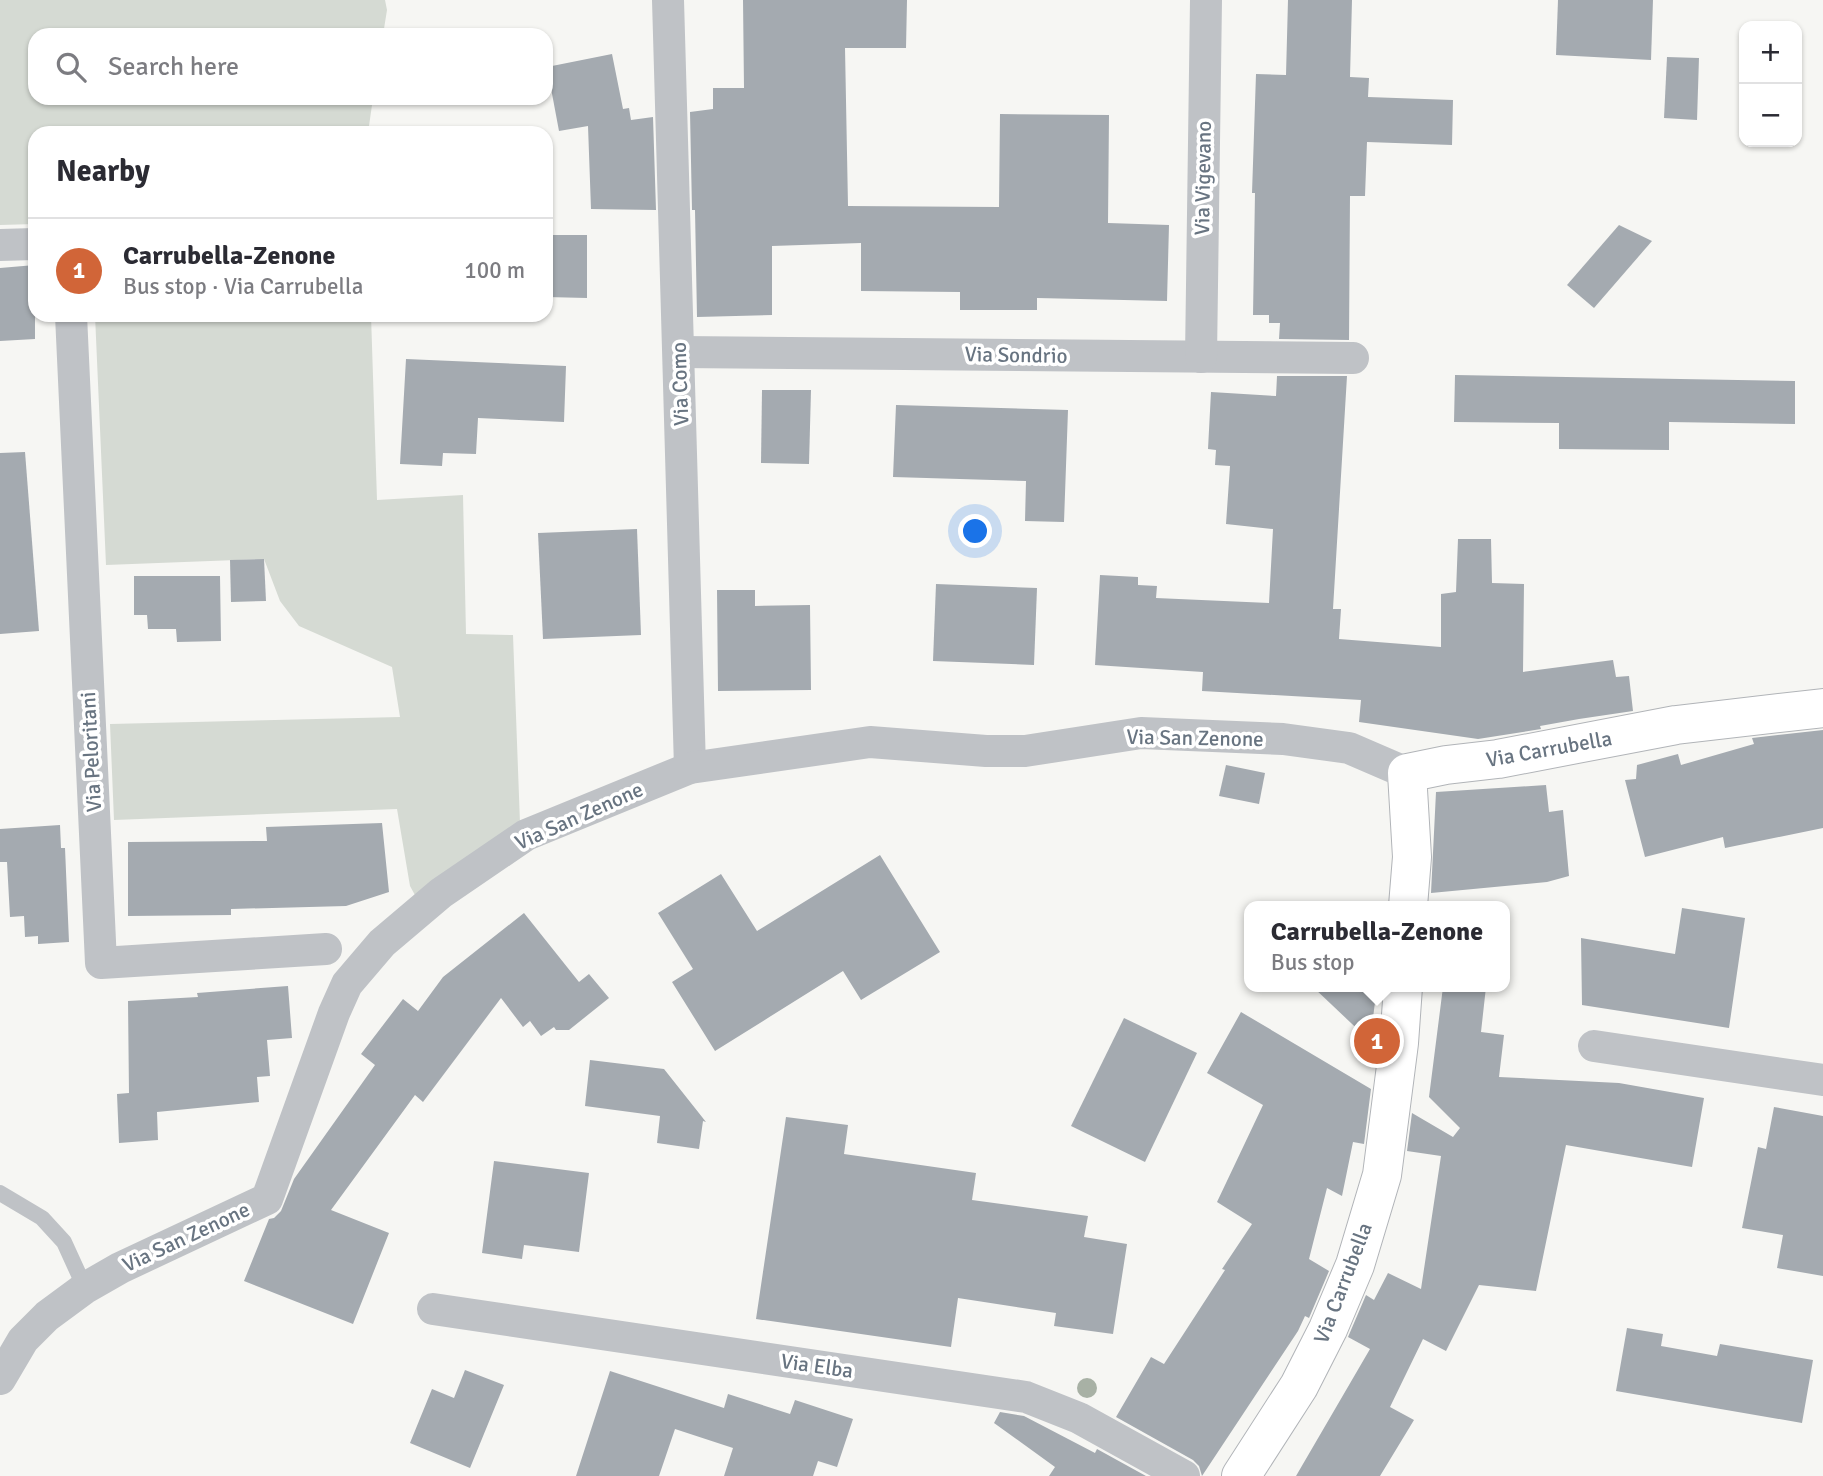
<!DOCTYPE html>
<html lang="en">
<head>
<meta charset="utf-8">
<style>
  body { margin:0; font-family:Signika,sans-serif; background:#f7f7f7; color:#2b2b33 }
  .controls { position:absolute; right:21px; top:21px; display:grid; overflow:hidden; border-radius:14px; box-shadow:0 2px 5px #0004 }
  .controls button { width:63px; height:63px; display:grid; place-items:center; padding:0; border:0; border-bottom:2px solid #e1e1e2; background:#fff; color:#2b2b33; font:35px sans-serif }
  .you { position:absolute; left:976px; top:532px; width:24px; height:24px; margin:-18px; border:5px solid #fff; border-radius:50%; background:#1a73e8; box-shadow:0 0 0 10px #1a73e833 }
  .badge { display:grid; place-items:center; width:46px; height:46px; border-radius:50%; background:#d16538; color:#fff; font-size:23px; font-weight:700 }
  .pin { position:absolute; translate:-50% -50%; border:4px solid #fff; box-shadow:0 2px 7px #0006 }
  .popup { position:absolute; left:1244px; top:901px; width:266px; height:91px; box-sizing:border-box; display:grid; place-content:center; border-radius:14px; background:#fff; filter:drop-shadow(0 2px 5px #0005); font-size:23px; white-space:nowrap; color:#7c7c81 }
  .popup b { font-size:26px; color:#2b2b33 }
  .popup::after { content:''; position:absolute; left:50%; top:100%; margin-left:-14px; border:14px solid transparent; border-top-color:#fff }
  .list { margin:0; padding:0; list-style:none }
  h2 { display:flex; justify-content:space-between; align-items:center; height:91px; margin:0; padding:0 28px; font-size:30px }
  h2 small { font-size:23px; font-weight:400; color:#7c7c81 }
  .list li { display:grid; grid-template-columns:46px 1fr auto; gap:21px; align-items:center; box-sizing:border-box; height:105px; padding:0 28px; border-top:2px solid #e1e1e2 }
  .list b { display:block; font-size:26px; white-space:nowrap }
  .list p { margin:0; font-size:23px; white-space:nowrap; color:#7c7c81 }
  .list em { font-size:23px; font-style:normal; color:#7c7c81 }
  .icon { flex:none; width:38px; height:38px; fill:none; stroke:currentColor; stroke-width:2; stroke-linecap:round; stroke-linejoin:round }
  .map { position:relative; flex:none; width:1823px; height:1476px; overflow:hidden }
  .search { position:absolute; background:#fff; box-shadow:0 2px 5px #0004; left:28px; top:28px; width:525px; height:77px; display:flex; align-items:center; gap:18px; box-sizing:border-box; padding:0 24px; border-radius:21px; color:#7c7c81; font-size:26px }
  .panel { position:absolute; background:#fff; box-shadow:0 2px 5px #0004; left:28px; top:126px; width:525px; height:196px; border-radius:21px }
  .map>svg:first-child { display:block }
  .green { fill:#d5dad3 }
  .building { fill:#a4aab0 }
  .lines { fill:none; stroke-linecap:round; stroke-linejoin:round }
  .primary-casing { stroke:#b1b4b8; stroke-width:40 }
  .lane { stroke:#bfc2c6; stroke-width:16 }
  .street { stroke:#bfc2c6; stroke-width:32 }
  .primary { stroke:#fff; stroke-width:38 }
  .tree { fill:#a8b1a5 }
  .labels { text-anchor:middle; stroke-width:7; stroke-linejoin:round; paint-order:stroke }
  .street-label { font-size:21px; fill:#687481; stroke:#fff }
</style>
</head>
<body>
<div class="map">
<svg width="1823" height="1476" viewBox="0 0 1823 1476">
  <rect width="100%" height="100%" fill="#f6f6f3"/>
  <!-- green -->
  <g class="green">
    <polygon points="0,0 385,0 387,10 383,35 35,35 35,98 373,98 368,133 35,133 35,224 0,225"/>
    <polygon points="95,315 371,315 377,500 463,495 466,634 513,635 520,823 416,897 410,886 397,809 114,820 110,724 400,717 392,667 299,626 280,601 264,559 106,565"/>
  </g>
  <!-- building -->
  <g class="building">
    <polygon points="743,0 907,0 906,48 845,48 848,206 999,207 1000,114 1109,115 1108,223 1169,225 1167,301 1037,298 1037,310 960,310 960,292 861,291 861,243 772,246 772,315 697,317 695,210 692,210 690,112 713,109 713,88 744,88"/>
    <polygon points="1288,0 1352,0 1350,77 1369,78 1368,97 1453,100 1452,145 1367,142 1365,196 1350,196 1349,340 1279,339 1280,323 1269,323 1269,315 1253,315 1255,193 1252,193 1256,74 1286,75"/>
    <polygon points="1558,0 1653,0 1651,60 1556,55"/>
    <polygon points="612,54 623,109 629,108 631,120 653,117 656,210 591,209 588,126 559,131 547,67"/>
    <polygon points="1667,57 1699,58 1697,120 1664,118"/>
    <polygon points="1619,225 1652,241 1594,308 1567,285"/>
    <polygon points="546,235 587,235 587,298 546,297"/>
    <polygon points="35,265 35,339 0,341 0,268"/>
    <polygon points="406,359 566,366 564,422 478,418 476,454 443,453 442,466 400,464"/>
    <polygon points="1455,375 1795,381 1795,424 1669,422 1669,450 1559,449 1559,423 1454,422"/>
    <polygon points="1277,376 1347,376 1333,609 1341,609 1339,639 1441,647 1441,594 1456,592 1458,539 1491,539 1492,583 1524,584 1523,672 1613,660 1616,677 1629,676 1633,711 1579,719 1540,726 1541,729 1478,739 1359,722 1361,700 1202,691 1203,672 1095,665 1100,575 1138,577 1138,585 1157,586 1156,598 1269,603 1273,529 1226,524 1230,466 1215,465 1216,450 1208,449 1211,392 1276,396"/>
    <polygon points="762,390 811,390 809,464 761,463"/>
    <polygon points="896,405 1068,410 1064,522 1025,521 1026,481 893,477"/>
    <polygon points="25,452 39,631 0,634 0,453"/>
    <polygon points="637,529 641,635 543,639 538,533"/>
    <polygon points="264,559 266,601 231,602 230,560"/>
    <polygon points="134,576 220,576 221,641 177,642 176,629 148,629 147,615 134,615"/>
    <polygon points="936,584 1037,588 1034,665 933,661"/>
    <polygon points="717,590 755,590 755,606 810,605 811,690 718,691"/>
    <polygon points="1823,730 1823,828 1725,848 1723,837 1645,857 1625,780 1636,779 1637,765 1678,754 1681,765 1754,744 1752,738"/>
    <polygon points="1226,765 1265,773 1259,804 1219,796"/>
    <polygon points="1546,785 1549,812 1563,810 1569,876 1547,882 1431,893 1436,792"/>
    <polygon points="382,823 389,892 346,906 231,909 231,915 128,916 128,842 267,841 266,827"/>
    <polygon points="60,825 61,848 65,848 69,942 38,944 38,936 25,937 24,916 10,917 7,862 0,862 0,829"/>
    <polygon points="880,855 940,952 861,1000 843,971 715,1051 672,982 693,969 658,913 721,874 757,931"/>
    <polygon points="1682,908 1745,918 1729,1028 1582,1005 1581,938 1675,954"/>
    <polygon points="524,913 579,982 589,974 609,998 569,1030 556,1030 554,1027 541,1036 530,1021 523,1027 501,998 423,1102 415,1095 331,1210 389,1233 353,1324 244,1281 269,1219 274,1218 281,1211 294,1179 375,1065 361,1054 403,999 418,1011 443,977"/>
    <polygon points="288,986 292,1038 267,1040 270,1076 257,1077 259,1102 157,1112 158,1140 119,1143 117,1094 129,1093 128,1001 198,997 197,993"/>
    <polygon points="1313,987 1377,987 1370,1041"/>
    <polygon points="1443,987 1486,987 1481,1032 1504,1035 1499,1077 1619,1083 1704,1098 1692,1167 1566,1145 1536,1291 1479,1285 1446,1351 1423,1339 1390,1407 1414,1420 1380,1476 1296,1476 1370,1349 1348,1337 1366,1295 1374,1300 1388,1273 1421,1289 1441,1156 1407,1151 1412,1113 1453,1137 1460,1128 1429,1097"/>
    <polygon points="1241,1012 1371,1089 1364,1144 1353,1142 1342,1196 1327,1188 1309,1259 1329,1271 1309,1318 1305,1316 1298,1331 1202,1476 1199,1466 1193,1460 1116,1417 1151,1357 1164,1364 1225,1270 1222,1269 1252,1224 1217,1202 1263,1105 1207,1073"/>
    <polygon points="1124,1018 1197,1053 1145,1162 1071,1126"/>
    <polygon points="590,1060 664,1069 706,1122 703,1121 699,1149 657,1143 660,1116 585,1106"/>
    <polygon points="1774,1107 1823,1116 1823,1276 1777,1268 1783,1235 1742,1228 1758,1147 1766,1149"/>
    <polygon points="786,1117 848,1125 844,1154 976,1173 972,1200 1088,1216 1084,1237 1127,1244 1113,1334 1054,1326 1056,1313 958,1298 951,1347 756,1319"/>
    <polygon points="494,1161 589,1173 579,1252 524,1245 522,1259 482,1253"/>
    <polygon points="1627,1328 1663,1334 1661,1346 1717,1356 1720,1344 1813,1360 1802,1423 1616,1391"/>
    <polygon points="465,1370 504,1385 470,1468 410,1443 432,1389 454,1398"/>
    <polygon points="610,1371 724,1408 728,1394 790,1414 795,1400 853,1419 837,1467 818,1461 813,1476 724,1476 733,1448 675,1429 659,1476 576,1476"/>
    <polygon points="1000,1412 1024,1416 1095,1453 1097,1449 1146,1476 1049,1476 1055,1467 994,1423"/>
  </g>
  <g class="lines">
    <defs>
      <g id="primary">
        <polyline points="1408,906 1412,857 1407,773 1446,765 1498,759 1676,725 1823,708"/>
        <polyline points="1241,1476 1299,1386 1328,1329 1355,1265 1382,1175 1399,1043 1403,987"/>
      </g>
    </defs>
    <!-- primary casing -->
    <use href="#primary" class="primary-casing"/>
    <!-- lane -->
    <polyline class="lane" points="0,1193 42,1218 64,1242 85,1288"/>
    <!-- street -->
    <g class="street">
      <polyline points="668,0 690,768"/>
      <polyline points="0,245 35,244"/>
      <polyline points="71,315 101,963 326,949"/>
      <polyline points="680,352 1353,358"/>
      <polyline points="1201,357 1206,0"/>
      <polyline points="1594,1046 1823,1080"/>
      <polyline points="433,1309 1026,1397 1079,1418 1184,1476"/>
      <polyline points="0,1379 23,1340 47,1316 85,1288 120,1268 267,1199 334,1013 347,984 382,943 441,893 526,835 690,768 870,742 986,751 1025,751 1141,733 1283,739 1349,748 1407,773"/>
    </g>
    <!-- primary -->
    <use href="#primary" class="primary"/>
  </g>
  <!-- trees -->
  <circle class="tree" cx="1087" cy="1388" r="10"/>
  <g class="labels">
    <!-- street labels -->
    <g class="street-label">
      <text transform="translate(1203 178) rotate(-89)" y="7">Via Vigevano</text>
      <text transform="translate(1016 355) rotate(1)" y="7">Via Sondrio</text>
      <text transform="translate(680 384) rotate(-92)" y="7">Via Como</text>
      <text transform="translate(1195 738) rotate(1)" y="7">Via San Zenone</text>
      <text transform="translate(1549 749) rotate(-10)" y="7">Via Carrubella</text>
      <text transform="translate(91 752) rotate(-93)" y="7">Via Peloritani</text>
      <text transform="translate(579 816) rotate(-24)" y="7">Via San Zenone</text>
      <text transform="translate(186 1237) rotate(-25)" y="7">Via San Zenone</text>
      <text transform="translate(1343 1283) rotate(-69)" y="7">Via Carrubella</text>
      <text transform="translate(817 1366) rotate(8)" y="7">Via Elba</text>
    </g>
  </g>
</svg>
<div class="controls">
<button>+</button>
<button>−</button>
</div>
<div class="you"></div>
<div class="pin badge" style="left:1377px;top:1041px">1</div>
<div class="popup"><b>Carrubella-Zenone</b>Bus stop</div>
<div class="search"><svg class="icon" aria-label="search" viewBox="0 0 24 24"><circle cx="10" cy="10" r="6"/><path d="M15 15l6 6"/></svg>Search here</div>
<section class="panel">
<h2>Nearby<small></small></h2>
<ul class="list">
<li><span class="badge">1</span><div><b>Carrubella-Zenone</b><p>Bus stop · Via Carrubella</p></div><em>100 m</em></li>
</ul>
</section>
</div>
</body>
</html>
